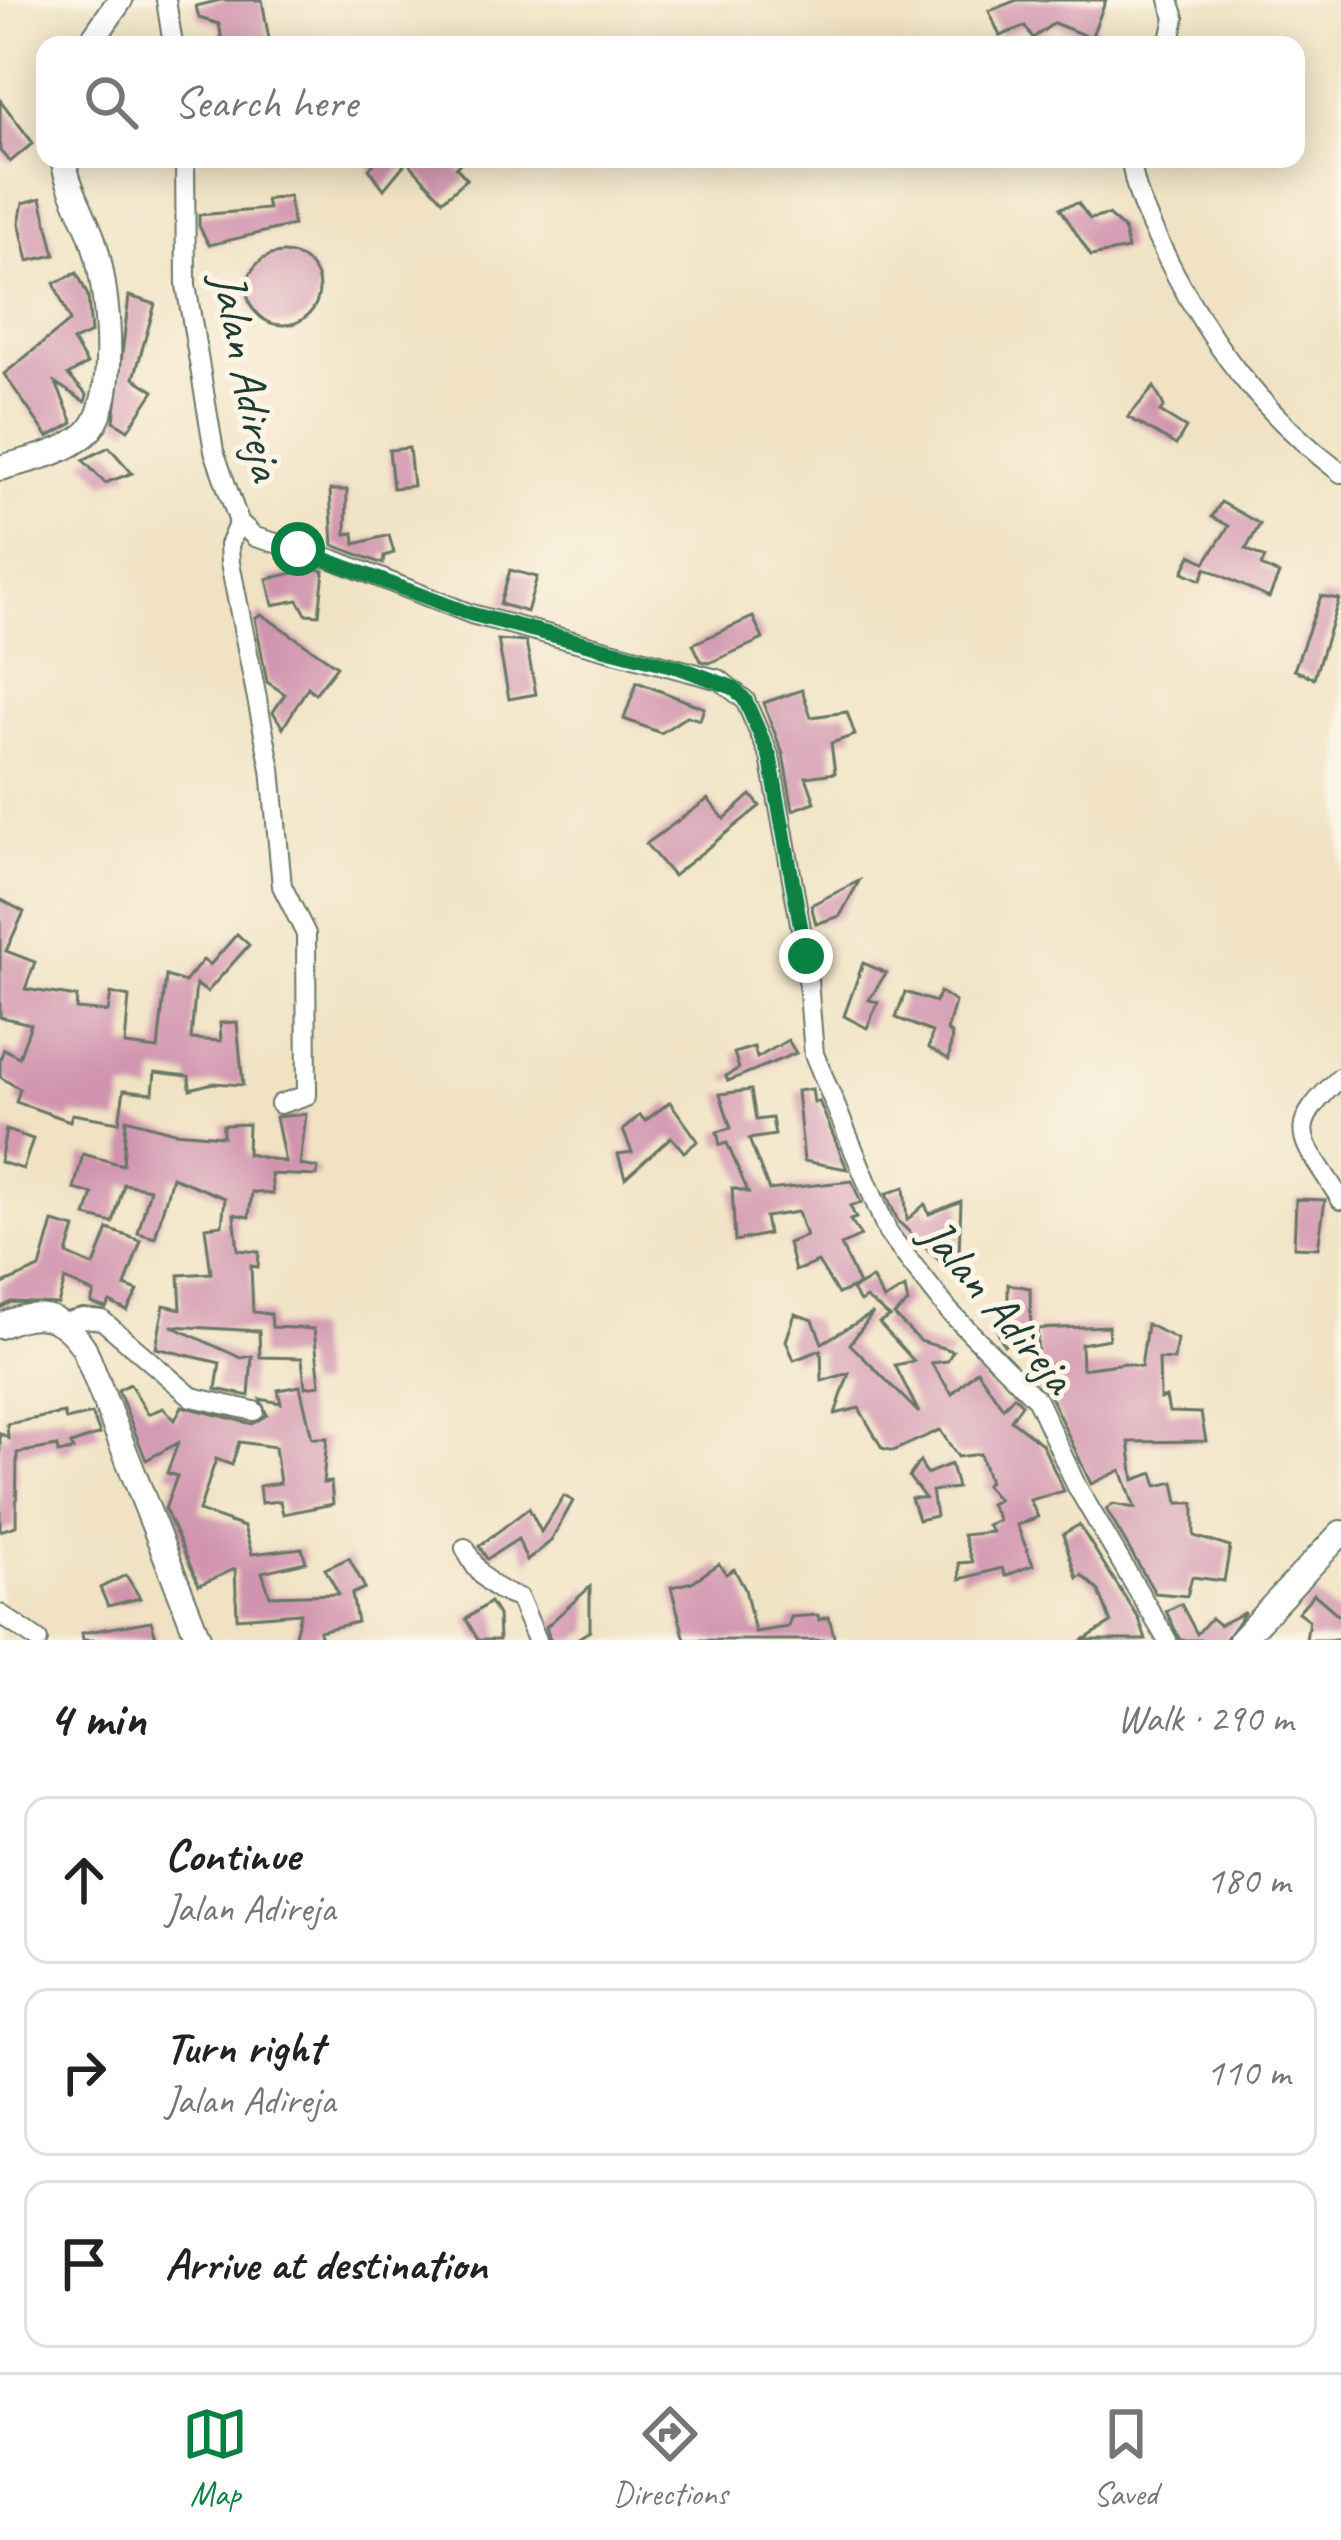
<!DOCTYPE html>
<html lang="en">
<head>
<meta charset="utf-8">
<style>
  body { margin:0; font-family:Caveat,sans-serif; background:#f6f6f6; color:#222 }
  .stop { position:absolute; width:36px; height:36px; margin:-27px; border:9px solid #0b8043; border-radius:50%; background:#fff }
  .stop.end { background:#0b8043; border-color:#fff; box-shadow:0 3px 12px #0008 }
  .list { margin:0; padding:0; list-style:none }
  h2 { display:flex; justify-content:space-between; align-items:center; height:156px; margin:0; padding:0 48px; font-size:51px }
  h2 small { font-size:39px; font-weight:400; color:#767676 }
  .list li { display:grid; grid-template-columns:78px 1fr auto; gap:36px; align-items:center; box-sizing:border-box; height:168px; margin:0 24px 24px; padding:0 24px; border:3px solid #e0e0e0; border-radius:24px }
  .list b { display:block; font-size:45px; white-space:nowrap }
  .list p { margin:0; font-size:39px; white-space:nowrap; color:#767676 }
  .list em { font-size:39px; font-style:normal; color:#767676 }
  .icon { flex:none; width:66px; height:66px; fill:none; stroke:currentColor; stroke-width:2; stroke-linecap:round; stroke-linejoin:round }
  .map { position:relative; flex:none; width:1341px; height:1640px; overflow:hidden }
  .search { position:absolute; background:#fff; box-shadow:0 6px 30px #0003; left:36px; right:36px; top:36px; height:132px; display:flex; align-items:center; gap:30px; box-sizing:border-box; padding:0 42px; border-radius:24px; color:#767676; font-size:45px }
  .sheet { height:732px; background:#fff }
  nav { display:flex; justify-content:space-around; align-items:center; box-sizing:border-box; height:168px; border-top:3px solid #e0e0e0; background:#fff; font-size:33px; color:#767676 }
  nav a { display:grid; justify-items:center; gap:6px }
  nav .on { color:#0b8043 }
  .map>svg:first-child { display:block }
  .building { fill:#d194af }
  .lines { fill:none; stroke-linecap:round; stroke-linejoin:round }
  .minor-casing { stroke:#687766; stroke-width:22 }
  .tertiary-casing { stroke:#687766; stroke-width:28 }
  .minor { stroke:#fff; stroke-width:18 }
  .tertiary { stroke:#fff; stroke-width:24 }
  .route { stroke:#0b8043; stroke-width:15 }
  .labels { text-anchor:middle; stroke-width:10; stroke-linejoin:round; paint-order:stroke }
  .street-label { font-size:48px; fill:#1f3d34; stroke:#fcf5e5 }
</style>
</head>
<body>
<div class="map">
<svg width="1341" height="1640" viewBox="0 0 1341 1640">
  <rect width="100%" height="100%" fill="#fcf5e5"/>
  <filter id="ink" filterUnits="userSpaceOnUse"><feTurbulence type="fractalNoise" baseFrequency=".00833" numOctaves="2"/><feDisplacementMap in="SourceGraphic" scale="24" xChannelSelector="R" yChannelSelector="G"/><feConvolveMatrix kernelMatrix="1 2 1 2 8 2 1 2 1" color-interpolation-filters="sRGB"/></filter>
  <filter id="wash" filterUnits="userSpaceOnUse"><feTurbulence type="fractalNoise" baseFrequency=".004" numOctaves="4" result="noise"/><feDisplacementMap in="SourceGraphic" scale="48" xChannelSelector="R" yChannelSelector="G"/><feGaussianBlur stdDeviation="2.7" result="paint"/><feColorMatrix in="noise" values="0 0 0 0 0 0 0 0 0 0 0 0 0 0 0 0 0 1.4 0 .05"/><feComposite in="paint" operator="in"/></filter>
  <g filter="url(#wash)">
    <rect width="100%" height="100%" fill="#f0e2c3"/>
    <g id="blocks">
      <!-- building -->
      <g class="building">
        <polygon points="221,0 262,0 270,45 223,45 219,24 199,18 196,6"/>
        <polygon points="1017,0 1106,0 1091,38 1054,23 1033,38 1025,26 1000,36 989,11"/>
        <polygon points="0,100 33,143 10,162 0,151"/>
        <polygon points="378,159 465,159 456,167 467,179 443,200 407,161 384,189 369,169"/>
        <polygon points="289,196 293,225 209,245 199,226 199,215 268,209 266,200"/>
        <polygon points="41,198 55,255 28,261 19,222 23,203"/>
        <polygon points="1078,203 1090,219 1108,215 1124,229 1128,249 1091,256 1060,208"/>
        <circle cx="283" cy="289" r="36"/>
        <polygon points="77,273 88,296 91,333 73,341 87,364 68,375 87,395 85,402 56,383 73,423 48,437 4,374 70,321 54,283"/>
        <polygon points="129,296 155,304 134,378 154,391 128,430 114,421"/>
        <polygon points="1154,387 1164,406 1160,412 1186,428 1176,445 1128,417"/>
        <polygon points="109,447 132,473 105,483 83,460"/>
        <polygon points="409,448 413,486 393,488 389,450"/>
        <polygon points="330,490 347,490 346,534 354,533 355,544 389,535 394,553 384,556 383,564 333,545"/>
        <polygon points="1221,502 1260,524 1246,549 1265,558 1261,566 1279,574 1269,598 1206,568 1201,580 1183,572 1191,555 1205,562 1229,526 1212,517"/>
        <polygon points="315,568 324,571 319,615 306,614 298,600 273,605 267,579"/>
        <polygon points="510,570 537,577 527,612 500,604"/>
        <polygon points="1321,596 1339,599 1314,678 1294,670"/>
        <polygon points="261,614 337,666 315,694 308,687 283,728 273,712 285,694 267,682 255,618"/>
        <polygon points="753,617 763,639 709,663 701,661 693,644"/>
        <polygon points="498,640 526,642 536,694 509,699"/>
        <polygon points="637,682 704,708 700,720 687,716 661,733 624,719"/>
        <polygon points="802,690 811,717 847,712 855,735 831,743 835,773 806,777 815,802 793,810 783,754 763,703"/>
        <polygon points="751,795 760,806 673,876 646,844 708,799 724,819"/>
        <polygon points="859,881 840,916 816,924 811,905"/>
        <polygon points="0,899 24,912 6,951 35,962 25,989 77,997 76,1009 108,1012 111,993 129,997 125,1045 158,1049 166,976 185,982 203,960 210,965 237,934 249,945 207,992 196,984 191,1039 221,1041 220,1023 237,1022 243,1085 213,1083 190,1089 189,1076 155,1072 153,1093 124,1090 119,1122 72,1114 70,1121 16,1102 20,1089 0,1077 0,1059 4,1049 19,1057 31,1024 0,1017"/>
        <polygon points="863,963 886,973 869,1000 878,1002 867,1028 844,1016"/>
        <polygon points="905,992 935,1002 940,992 955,1002 947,1031 952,1035 949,1059 929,1048 932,1032 896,1018"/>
        <polygon points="788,1040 796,1053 728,1081 726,1076 739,1068 734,1053 754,1047 757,1058"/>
        <polygon points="812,1089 814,1103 819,1101 847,1169 804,1161 797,1091"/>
        <polygon points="751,1090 756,1120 772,1118 775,1135 749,1139 769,1190 852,1181 861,1203 850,1206 856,1218 850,1220 861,1236 841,1245 859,1285 838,1294 818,1262 795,1271 788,1243 806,1236 798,1212 765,1217 768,1234 735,1241 732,1188 748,1192 727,1143 720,1145 717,1132 731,1128 720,1094"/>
        <polygon points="670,1102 698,1141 684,1152 671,1137 625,1178 618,1154 632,1152 623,1130 640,1115 645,1121"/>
        <polygon points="306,1114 300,1165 318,1168 317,1176 271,1174 273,1194 252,1192 249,1217 234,1214 238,1250 259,1252 258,1267 251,1266 253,1312 271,1314 272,1327 314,1329 320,1385 305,1387 302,1358 260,1357 259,1331 171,1326 241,1358 252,1356 249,1396 216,1389 220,1363 156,1348 164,1305 181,1309 179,1275 211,1273 205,1227 222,1225 225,1198 172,1177 155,1238 138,1233 150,1189 124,1184 113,1223 86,1216 93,1194 74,1189 83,1154 123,1165 126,1119 174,1132 223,1136 223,1125 248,1124 247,1154 285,1162 276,1117"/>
        <polygon points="6,1130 33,1139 23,1169 0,1162"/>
        <polygon points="904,1187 907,1220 925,1204 929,1214 961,1201 959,1253 941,1262 898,1221 886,1194"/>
        <polygon points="1296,1199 1325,1200 1318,1248 1294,1247"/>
        <polygon points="53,1222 75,1228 67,1254 94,1266 108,1229 141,1241 125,1286 138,1291 127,1311 110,1302 106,1308 91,1303 94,1293 65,1280 58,1304 11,1302 0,1308 0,1285 40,1268"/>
        <polygon points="872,1278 884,1300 905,1288 908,1303 894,1315 920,1341 953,1351 947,1361 931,1363 952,1394 977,1370 1003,1408 1014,1396 1022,1404 1011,1420 1042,1444 1064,1491 1030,1500 1038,1517 1017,1525 1033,1565 1005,1576 1002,1568 960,1579 959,1563 972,1562 963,1535 992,1532 987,1525 999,1520 990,1504 998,1500 985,1485 989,1482 980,1454 958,1457 940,1430 893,1451 882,1448 859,1408 835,1414 849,1373 822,1381 821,1350 794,1360 786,1341 795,1314 813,1320 822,1343 873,1313 850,1344 919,1413 895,1365 914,1361 879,1323 890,1317 866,1298 860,1302 852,1290"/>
        <polygon points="1008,1284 1030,1288 1031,1335 1004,1345 993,1321 1008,1318"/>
        <polygon points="1147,1324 1177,1339 1174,1360 1159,1359 1160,1399 1166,1397 1169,1412 1201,1413 1206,1441 1129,1442 1134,1480 1153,1473 1157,1486 1174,1482 1178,1503 1194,1503 1194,1536 1230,1547 1224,1581 1192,1577 1187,1596 1155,1593 1106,1509 1113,1504 1135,1508 1121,1470 1091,1484 1049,1394 1038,1382 1037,1329 1108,1326 1109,1339 1081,1344 1082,1369 1125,1363 1141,1367"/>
        <polygon points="130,1384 148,1414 163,1408 175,1420 182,1406 252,1424 267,1415 260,1399 281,1403 278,1390 300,1386 312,1438 327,1438 323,1483 331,1482 333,1504 283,1514 280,1501 261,1503 259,1486 280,1483 275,1447 239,1442 232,1465 216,1459 199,1511 244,1527 252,1554 302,1548 306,1562 262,1572 270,1596 339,1594 325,1569 349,1558 365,1588 352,1594 357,1622 319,1631 321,1640 294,1640 300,1613 237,1618 235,1569 199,1585 165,1509 177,1476 167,1473 178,1443 146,1460 118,1390"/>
        <polygon points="64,1413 66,1420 92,1414 100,1434 71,1444 73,1450 58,1453 57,1446 17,1453 16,1526 0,1531 0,1433 8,1438 7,1424"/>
        <polygon points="920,1461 926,1474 951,1464 957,1488 932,1491 936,1516 918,1520 911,1498 925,1498 909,1477"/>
        <polygon points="564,1496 573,1501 551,1541 527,1561 518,1539 487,1559 479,1546 529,1508 541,1532"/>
        <polygon points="1079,1525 1139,1619 1146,1640 1083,1640 1111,1623 1099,1591 1082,1575 1077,1578 1069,1554 1063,1534"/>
        <polygon points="719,1564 726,1574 734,1569 745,1589 755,1632 788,1627 791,1617 818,1615 819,1620 829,1617 835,1640 685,1640 671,1587 692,1582"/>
        <polygon points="126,1575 140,1598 108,1606 100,1588"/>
        <polygon points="590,1587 590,1631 575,1640 550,1640 546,1627"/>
        <polygon points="1314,1594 1341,1617 1341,1640 1306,1640 1309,1620 1298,1612"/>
        <polygon points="490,1602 498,1615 499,1640 478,1640 466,1619"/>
        <polygon points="1181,1604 1197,1634 1211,1618 1219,1625 1245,1612 1225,1640 1180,1640 1166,1611"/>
        <polygon points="151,1621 157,1640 83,1640 82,1633"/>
      </g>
    </g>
  </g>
  <g filter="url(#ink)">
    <use href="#blocks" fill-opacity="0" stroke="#687766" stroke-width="3"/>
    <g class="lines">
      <defs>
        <g id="minor">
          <polyline points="166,0 173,45"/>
          <polyline points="1169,0 1175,18 1169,45"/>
          <polyline points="185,159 186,285 214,451 239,522 255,537 335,560 471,614 720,680 745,700 770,757 806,956 814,1054 888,1233 949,1311 1037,1400 1077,1487 1167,1640"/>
          <path d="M1131 159C1134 194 1151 225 1166 256 1210 344 1261 412 1341 473"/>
          <polyline points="239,522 229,545 230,563 271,769 282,886 306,934 307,1095 280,1104"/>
          <path d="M1341 1077C1280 1133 1303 1137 1341 1200"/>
          <polyline points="63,1323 83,1318 102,1320 192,1397 254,1411"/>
          <path d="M465 1548C476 1572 492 1591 519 1598L537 1640"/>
          <polyline points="0,1614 38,1640"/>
        </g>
        <g id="tertiary">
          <polyline points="89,45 120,0"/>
          <path d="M0 468C28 460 63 454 86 434 122 402 107 279 92 237 82 211 68 187 63 159"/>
          <path d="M0 1326C36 1309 61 1313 84 1348L199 1640"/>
          <polyline points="1241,1640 1341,1533"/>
        </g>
      </defs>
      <!-- minor casing -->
      <use href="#minor" class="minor-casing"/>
      <!-- tertiary casing -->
      <use href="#tertiary" class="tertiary-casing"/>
      <!-- minor -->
      <use href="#minor" class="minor"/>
      <!-- tertiary -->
      <use href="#tertiary" class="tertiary"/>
    </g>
  </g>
  <g class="lines" filter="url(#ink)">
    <!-- route -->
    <polyline class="route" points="298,549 471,614 678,667 734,688 745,700 770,757 806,956"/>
  </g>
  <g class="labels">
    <!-- street labels -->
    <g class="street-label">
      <text transform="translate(249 376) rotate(79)" y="17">Jalan Adireja</text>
      <text transform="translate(999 1305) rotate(50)" y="17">Jalan Adireja</text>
    </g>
  </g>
</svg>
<div class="stop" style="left:298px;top:549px"></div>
<div class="stop end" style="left:806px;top:956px"></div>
<div class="search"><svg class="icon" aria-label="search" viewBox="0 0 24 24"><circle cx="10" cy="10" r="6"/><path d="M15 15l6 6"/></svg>Search here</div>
</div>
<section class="sheet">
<h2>4 min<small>Walk · 290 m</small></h2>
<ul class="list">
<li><svg class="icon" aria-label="ahead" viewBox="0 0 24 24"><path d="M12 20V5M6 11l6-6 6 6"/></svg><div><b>Continue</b><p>Jalan Adireja</p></div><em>180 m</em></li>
<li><svg class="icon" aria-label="right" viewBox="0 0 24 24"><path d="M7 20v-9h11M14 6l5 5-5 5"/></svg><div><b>Turn right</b><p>Jalan Adireja</p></div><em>110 m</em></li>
<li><svg class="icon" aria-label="arrive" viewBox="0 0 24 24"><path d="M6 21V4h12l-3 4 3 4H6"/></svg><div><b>Arrive at destination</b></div></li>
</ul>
</section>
<nav>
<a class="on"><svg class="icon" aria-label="map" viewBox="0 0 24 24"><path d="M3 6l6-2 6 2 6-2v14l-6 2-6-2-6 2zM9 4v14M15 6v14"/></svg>Map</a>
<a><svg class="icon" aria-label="directions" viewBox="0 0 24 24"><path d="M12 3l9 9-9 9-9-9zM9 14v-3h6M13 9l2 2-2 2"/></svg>Directions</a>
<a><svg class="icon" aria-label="saved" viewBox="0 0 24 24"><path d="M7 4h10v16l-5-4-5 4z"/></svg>Saved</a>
</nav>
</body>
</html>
